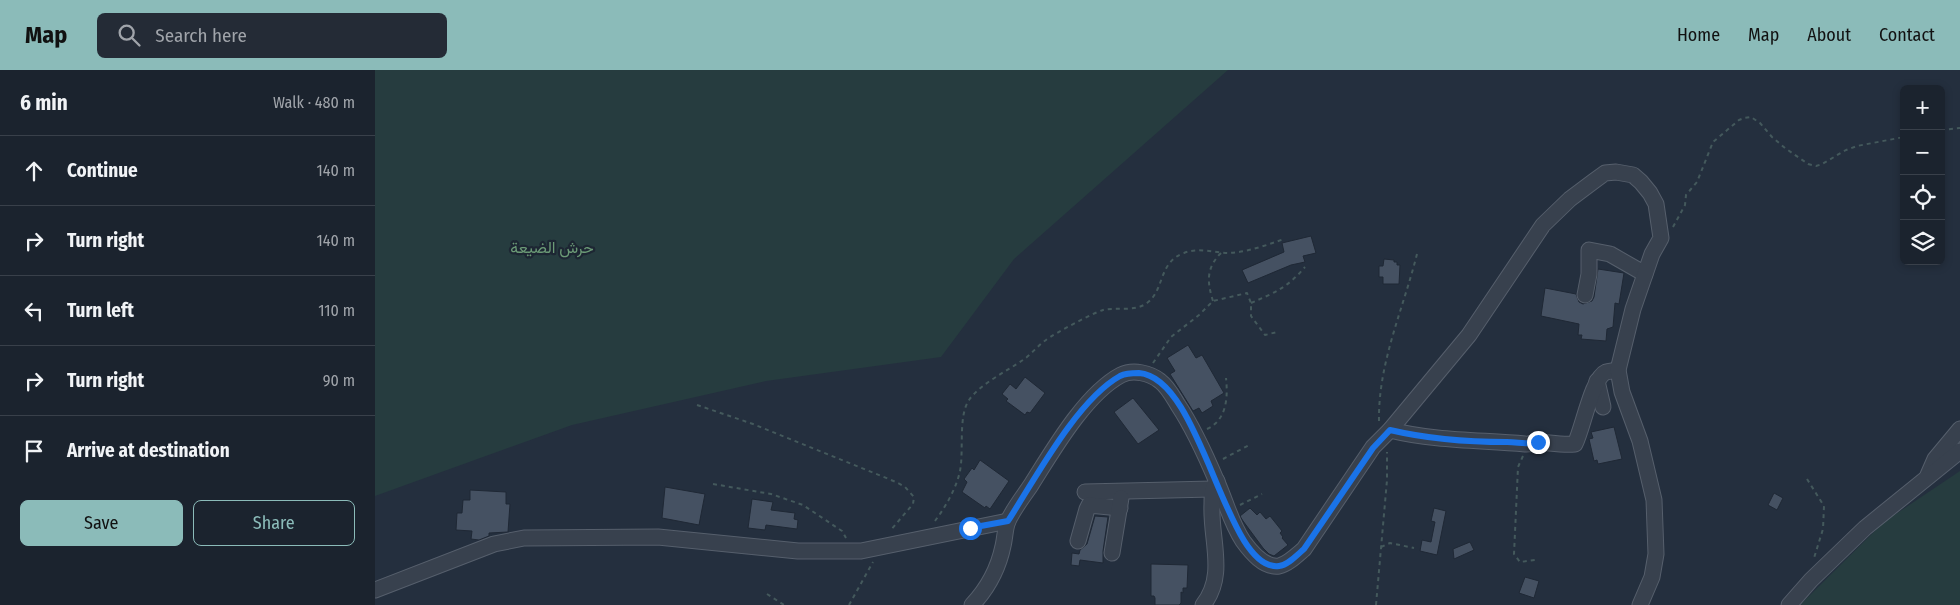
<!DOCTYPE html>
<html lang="en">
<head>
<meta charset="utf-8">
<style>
  body { margin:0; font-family:"Fira Sans Condensed",Vazirmatn,sans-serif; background:#242b36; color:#f1f3f6 }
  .controls { position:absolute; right:15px; top:15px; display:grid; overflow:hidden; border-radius:8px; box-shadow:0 2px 8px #0003 }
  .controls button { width:45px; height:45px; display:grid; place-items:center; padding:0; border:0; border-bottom:1px solid #39404a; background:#1b232e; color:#f1f3f6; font:25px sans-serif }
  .stop { position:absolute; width:15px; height:15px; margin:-11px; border:4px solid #1a73e8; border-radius:50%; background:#fff }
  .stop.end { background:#1a73e8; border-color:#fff; box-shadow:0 1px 5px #0008 }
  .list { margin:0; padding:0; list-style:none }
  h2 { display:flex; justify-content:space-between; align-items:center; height:65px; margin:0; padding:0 20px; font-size:21px }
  h2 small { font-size:16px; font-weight:400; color:#a0a4aa }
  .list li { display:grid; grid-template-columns:32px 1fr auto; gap:15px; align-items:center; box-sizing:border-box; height:70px; padding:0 20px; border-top:1px solid #39404a }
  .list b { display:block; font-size:19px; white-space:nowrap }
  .list em { font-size:16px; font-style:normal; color:#a0a4aa }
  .actions { display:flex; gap:10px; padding:15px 20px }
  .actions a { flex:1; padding:11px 0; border:1px solid #8bbbb9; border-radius:8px; text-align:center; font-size:18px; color:#8bbbb9 }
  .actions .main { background:#8bbbb9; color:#111 }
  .icon { flex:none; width:28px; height:28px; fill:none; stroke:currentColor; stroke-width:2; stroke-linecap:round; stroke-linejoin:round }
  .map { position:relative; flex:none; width:1585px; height:535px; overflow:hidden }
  header { display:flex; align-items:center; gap:30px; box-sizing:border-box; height:70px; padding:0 25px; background:#8bbbb9; color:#111 }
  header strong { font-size:24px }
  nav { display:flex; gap:28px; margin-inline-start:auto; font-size:18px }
  .search { width:350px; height:45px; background:#242b36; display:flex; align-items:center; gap:12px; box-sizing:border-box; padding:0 18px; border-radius:8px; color:#a0a4aa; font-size:19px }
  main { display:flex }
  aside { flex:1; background:#1b232e }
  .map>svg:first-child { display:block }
  .green { fill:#263c3f }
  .building { fill:#455162; stroke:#1f2835 }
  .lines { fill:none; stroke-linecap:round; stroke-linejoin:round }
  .minor-casing { stroke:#565f6c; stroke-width:17 }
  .path { stroke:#44595c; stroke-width:2; stroke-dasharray:4 4; stroke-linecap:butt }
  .minor { stroke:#38414e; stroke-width:15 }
  .route { stroke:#1a73e8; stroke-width:6 }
  .labels { text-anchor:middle; stroke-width:4.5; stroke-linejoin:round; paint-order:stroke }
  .park-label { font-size:16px; fill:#6b9a76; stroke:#1d2633 }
</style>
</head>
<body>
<header>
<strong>Map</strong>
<div class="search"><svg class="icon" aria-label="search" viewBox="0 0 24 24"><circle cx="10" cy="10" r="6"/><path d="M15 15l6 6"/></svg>Search here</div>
<nav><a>Home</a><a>Map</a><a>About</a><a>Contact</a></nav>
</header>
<main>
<aside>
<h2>6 min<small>Walk · 480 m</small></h2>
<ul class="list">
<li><svg class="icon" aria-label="ahead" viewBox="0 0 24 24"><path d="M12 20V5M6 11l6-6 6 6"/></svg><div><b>Continue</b></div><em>140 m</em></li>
<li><svg class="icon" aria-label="right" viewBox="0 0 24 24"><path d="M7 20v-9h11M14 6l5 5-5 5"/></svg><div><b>Turn right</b></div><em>140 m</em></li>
<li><svg class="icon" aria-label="left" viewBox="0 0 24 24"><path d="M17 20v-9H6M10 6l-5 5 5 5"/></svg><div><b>Turn left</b></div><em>110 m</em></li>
<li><svg class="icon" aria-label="right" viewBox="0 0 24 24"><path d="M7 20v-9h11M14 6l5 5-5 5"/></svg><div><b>Turn right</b></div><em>90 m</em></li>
<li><svg class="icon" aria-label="arrive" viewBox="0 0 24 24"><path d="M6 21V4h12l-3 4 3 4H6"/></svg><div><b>Arrive at destination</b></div></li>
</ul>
<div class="actions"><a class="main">Save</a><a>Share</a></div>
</aside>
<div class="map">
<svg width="1585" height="535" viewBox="0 0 1585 535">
  <rect width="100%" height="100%" fill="#242f3e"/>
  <!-- green -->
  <g class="green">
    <polygon points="0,0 853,0 639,189 566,287 391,311 197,355 0,426"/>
    <polygon points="1585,401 1585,535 1425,535 1509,452"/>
  </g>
  <!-- building -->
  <g class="building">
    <polygon points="936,166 941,183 928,186 930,192 916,195 873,213 867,200 909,182 907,173"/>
    <polygon points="1009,189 1019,190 1019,192 1022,192 1022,195 1025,195 1024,214 1008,214 1008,207 1004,207 1004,196 1008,196"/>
    <polygon points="1223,199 1249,203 1244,234 1240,233 1238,257 1232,259 1231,271 1206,269 1207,265 1203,265 1204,254 1166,246 1170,218 1201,224 1204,232 1208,234 1217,231 1219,227"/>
    <polygon points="813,275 821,288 827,285 849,323 836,331 838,336 827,343 824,338 818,341 795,304 800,301 792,288"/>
    <polygon points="650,307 670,323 655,343 652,342 650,345 631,331 633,329 627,324 635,314 641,319"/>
    <polygon points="758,328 784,360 763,374 739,342"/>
    <polygon points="1239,357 1247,389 1223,394 1222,390 1219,391 1214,369 1218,368 1216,362"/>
    <polygon points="605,390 634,411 615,439 611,436 610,438 587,422 592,412 589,409 597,398 599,400"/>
    <polygon points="290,417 330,424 324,455 287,448"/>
    <polygon points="95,420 131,422 131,434 135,434 133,462 114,463 114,466 104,470 96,469 97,461 81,460 82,443 87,443 88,430 95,430"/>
    <polygon points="1399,423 1408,428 1402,440 1393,435"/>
    <polygon points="377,429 398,432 396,440 420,443 419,449 423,450 422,459 391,455 390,460 373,458"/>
    <polygon points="875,438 882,445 885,442 891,449 895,446 907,461 905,463 908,467 907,468 913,475 899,486 894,484 888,478 868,451 865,446"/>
    <polygon points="1059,438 1071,441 1062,485 1045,481 1047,470 1056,472 1060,452 1056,451"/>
    <polygon points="720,446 733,447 728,481 728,493 705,490 704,496 696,495 697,483 704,484 705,480 712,474"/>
    <polygon points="1095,472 1099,480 1079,489 1078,479"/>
    <polygon points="776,494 813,495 812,518 808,518 808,523 806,522 806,533 804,535 780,535 780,528 779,526 776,526"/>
    <polygon points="1150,507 1164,511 1159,528 1144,523"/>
  </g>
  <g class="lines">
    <defs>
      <g id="minor">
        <polyline points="1210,225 1214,204 1214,180 1235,184 1270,204"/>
        <polyline points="1222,311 1228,337"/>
        <path d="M1015 360C1059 371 1105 370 1150 374 1155 375 1160 371 1165 372 1177 373 1187 375 1200 374 1208 358 1217 308 1231 302 1234 301 1239 301 1243 300"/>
        <polyline points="1553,405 1560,389 1585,359"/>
        <polyline points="710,422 837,419"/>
        <polyline points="703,471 712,439 714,435 745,438"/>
        <polyline points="737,483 746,428"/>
        <polyline points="0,520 119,474 149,468 283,467 423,481 486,481 633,451"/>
        <path d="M597 535C613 518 623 500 628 476 630 468 630 458 633 451 639 438 648 427 656 415 677 382 710 324 746 305 758 299 775 303 785 311 793 317 798 327 803 335 819 359 831 386 842 412 851 432 856 453 868 471 876 482 889 498 904 496 913 494 922 485 929 479L998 377 1015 360 1094 265 1168 155 1195 129 1219 111 1230 103 1241 102 1258 105 1266 112 1275 123 1281 134 1286 168 1277 184 1258 239 1243 300 1247 322 1265 371 1279 430 1281 484 1277 507 1265 535"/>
        <path d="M828 535C852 505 835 469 837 434 837 425 837 419 842 411"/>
        <polyline points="1414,535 1436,510 1490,458 1585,381"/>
      </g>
    </defs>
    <!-- minor casing -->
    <use href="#minor" class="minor-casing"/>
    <!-- path -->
    <g class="path">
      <polyline points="1566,60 1585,58"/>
      <polyline points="1298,157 1310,135 1311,125 1322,112 1338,72 1364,50 1369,48 1376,47 1385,53 1397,67 1410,78 1433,94 1441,96 1447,94 1471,80 1482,76 1529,67"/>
      <path d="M838 231C832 212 831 198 846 183"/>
      <path d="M876 233C901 222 912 218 930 197"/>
      <polyline points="778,293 796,267 824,245 838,231 872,223 876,233 876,246 890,265 902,262"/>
      <polyline points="322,335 378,354 521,412 530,417 539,427 538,434 515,461"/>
      <path d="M1004 351C1003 293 1028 240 1042 184"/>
      <path d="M832 359C852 350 853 327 851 308"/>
      <polyline points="1148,386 1143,397 1139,484 1145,492 1160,490"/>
      <polyline points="848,389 876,374"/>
      <polyline points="1432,409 1449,436 1448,459 1439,488"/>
      <polyline points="338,414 396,424 428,435 467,461 471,468"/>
      <polyline points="865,435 887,424"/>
      <path d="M560 451C571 436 581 419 585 401 589 381 583 346 594 330 605 314 632 301 648 290 657 284 663 275 671 270 680 263 718 243 728 240 742 237 760 242 772 233 790 220 783 192 809 183 823 177 840 183 854 183 873 182 892 175 909 169"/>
      <polyline points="1006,477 1015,473 1039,478"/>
      <polyline points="392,524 409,535"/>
      <polyline points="474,535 498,492"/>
      <polyline points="1001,535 1012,410 1012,382"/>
    </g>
    <!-- minor -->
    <use href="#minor" class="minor"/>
  </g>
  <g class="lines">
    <!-- route -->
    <path class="route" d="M595 458 633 451C660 409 702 330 745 306 751 303 758 303 764 303 828 308 850 503 904 496 913 495 922 485 929 479L998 378 1015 360C1053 369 1094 372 1132 372 1144 372 1151 375 1163 372"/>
  </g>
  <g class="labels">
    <!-- park labels -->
    <g class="park-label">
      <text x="177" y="183">حرش الضيعة</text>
    </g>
  </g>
</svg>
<div class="controls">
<button>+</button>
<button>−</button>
<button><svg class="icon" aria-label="locate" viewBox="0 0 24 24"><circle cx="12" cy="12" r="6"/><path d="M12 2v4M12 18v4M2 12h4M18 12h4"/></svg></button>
<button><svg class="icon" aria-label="layers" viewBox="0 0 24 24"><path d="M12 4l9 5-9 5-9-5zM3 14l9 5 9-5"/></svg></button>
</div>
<div class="stop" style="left:595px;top:458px"></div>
<div class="stop end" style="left:1163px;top:372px"></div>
</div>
</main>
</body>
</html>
